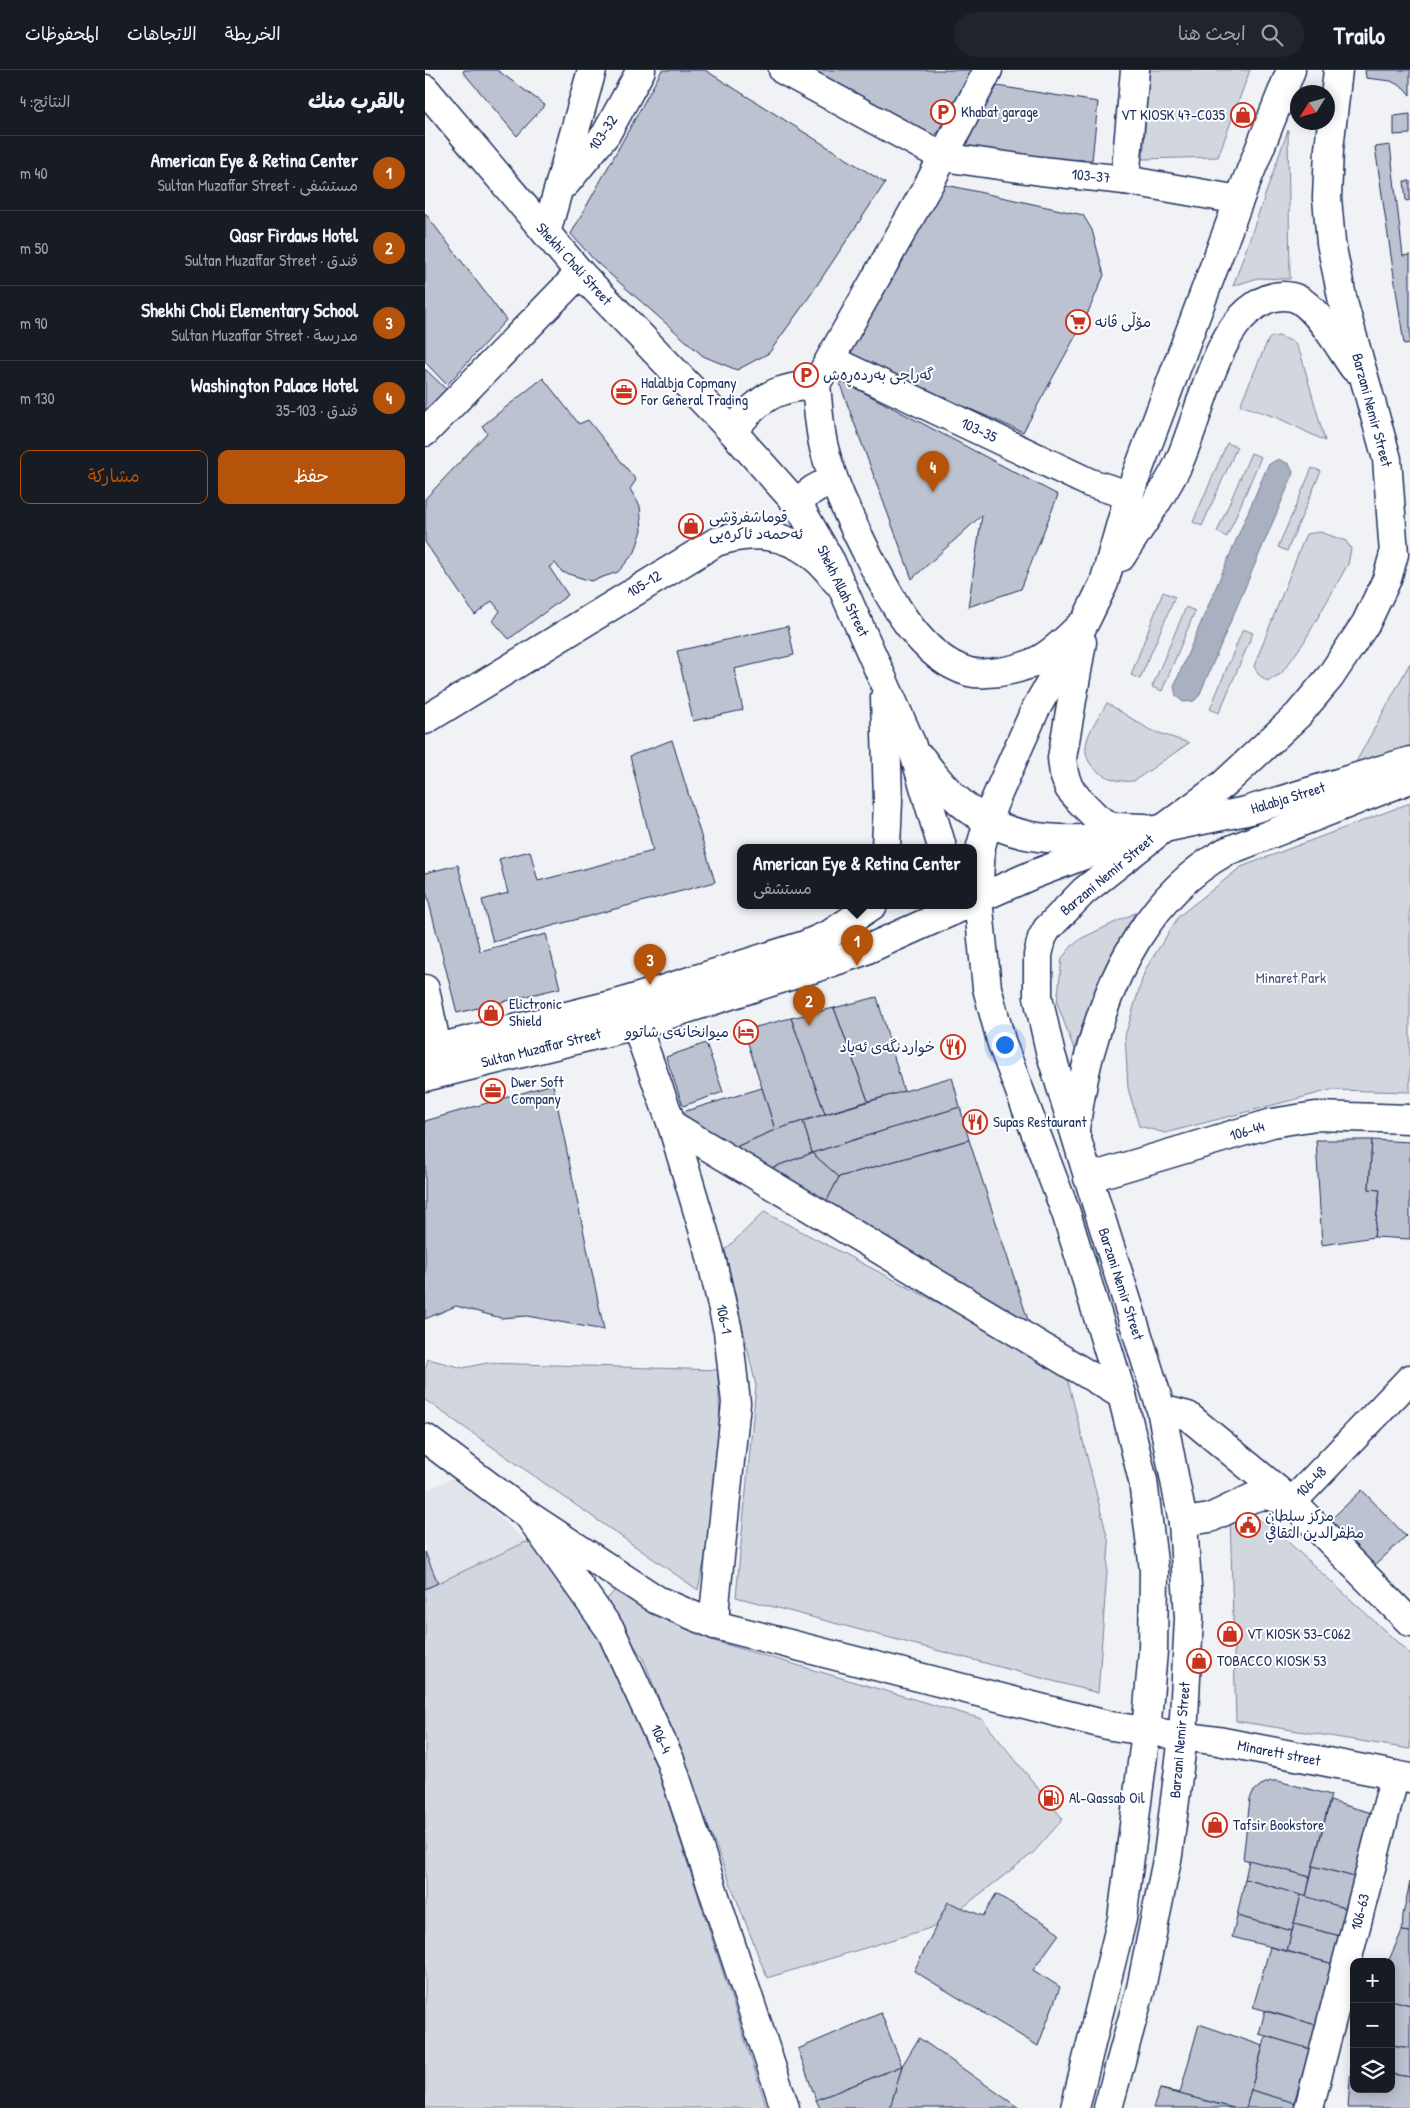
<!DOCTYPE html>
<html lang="ar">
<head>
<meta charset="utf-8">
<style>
  body { margin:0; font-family:"Patrick Hand","Playpen Sans Arabic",sans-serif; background:#20242c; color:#f1f3f6; direction:rtl }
  .controls { position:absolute; right:15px; bottom:15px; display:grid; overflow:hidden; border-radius:10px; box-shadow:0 2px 12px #0003 }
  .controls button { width:45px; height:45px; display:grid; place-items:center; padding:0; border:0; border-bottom:1px solid #363941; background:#171b24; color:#f1f3f6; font:25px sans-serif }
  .compass { position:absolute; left:865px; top:15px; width:45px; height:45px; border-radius:50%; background:#171b24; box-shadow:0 2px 12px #0003; rotate:233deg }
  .you { position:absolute; left:579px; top:974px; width:18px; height:18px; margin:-12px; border:4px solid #fff; border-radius:50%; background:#1a73e8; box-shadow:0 0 0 8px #1a73e833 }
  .badge { display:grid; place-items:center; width:32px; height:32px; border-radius:50%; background:#b45309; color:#fff; font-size:16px; font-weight:700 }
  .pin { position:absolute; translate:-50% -41px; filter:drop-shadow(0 1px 2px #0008) }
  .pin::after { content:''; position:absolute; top:26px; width:18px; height:15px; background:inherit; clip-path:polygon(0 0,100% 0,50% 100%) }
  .popup { position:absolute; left:312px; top:774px; width:240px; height:65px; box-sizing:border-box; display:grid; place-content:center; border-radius:10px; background:#171b24; filter:drop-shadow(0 1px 4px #0005); font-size:16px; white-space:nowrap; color:#9ea1a6 }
  .popup b { font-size:19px; color:#f1f3f6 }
  .popup::after { content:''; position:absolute; left:50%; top:100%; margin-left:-10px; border:10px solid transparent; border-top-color:#171b24 }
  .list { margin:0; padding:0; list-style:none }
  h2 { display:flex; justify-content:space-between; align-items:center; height:65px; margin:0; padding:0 20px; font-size:21px }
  h2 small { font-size:16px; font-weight:400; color:#9ea1a6 }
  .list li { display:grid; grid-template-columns:32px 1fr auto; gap:15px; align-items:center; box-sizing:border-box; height:75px; padding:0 20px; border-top:1px solid #363941 }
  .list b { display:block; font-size:19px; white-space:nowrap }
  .list p { margin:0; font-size:16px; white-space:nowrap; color:#9ea1a6 }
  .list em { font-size:16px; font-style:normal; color:#9ea1a6 }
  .actions { display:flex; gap:10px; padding:15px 20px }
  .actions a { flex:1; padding:11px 0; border:1px solid #b45309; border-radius:10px; text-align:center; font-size:18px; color:#b45309 }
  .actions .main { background:#b45309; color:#fff }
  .icon { flex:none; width:28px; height:28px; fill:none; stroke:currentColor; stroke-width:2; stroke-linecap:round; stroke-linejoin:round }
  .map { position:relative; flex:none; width:985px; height:2038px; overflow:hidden; direction:ltr }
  header { display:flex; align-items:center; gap:30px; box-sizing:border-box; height:70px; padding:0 25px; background:#171b24; border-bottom:1px solid #363941 }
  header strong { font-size:24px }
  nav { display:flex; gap:28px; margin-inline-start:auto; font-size:18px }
  .search { width:350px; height:45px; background:#20242c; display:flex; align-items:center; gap:12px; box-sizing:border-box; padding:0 18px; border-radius:28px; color:#9ea1a6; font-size:19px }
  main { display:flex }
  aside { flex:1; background:#171b24 }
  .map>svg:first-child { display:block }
  .built { fill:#e1e4ea }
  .green { fill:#d2d6df; stroke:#76829e }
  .water { fill:#a8b0c2; stroke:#707c9a }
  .building { fill:#bcc2d0; stroke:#1b2f5e }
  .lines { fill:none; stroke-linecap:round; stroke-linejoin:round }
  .minor-casing { stroke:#1b2f5e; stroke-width:31 }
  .major-casing { stroke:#1b2f5e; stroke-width:31 }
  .minor { stroke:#fff; stroke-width:28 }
  .major { stroke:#fff; stroke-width:28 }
  .labels { text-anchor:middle; stroke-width:4; stroke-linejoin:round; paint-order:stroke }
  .poi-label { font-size:15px; fill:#1b2f5e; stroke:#fff; text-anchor:start }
  .street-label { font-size:15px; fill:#1b2f5e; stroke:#fff }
  .park-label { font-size:15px; fill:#49597e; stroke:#fff }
</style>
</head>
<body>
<header>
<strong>Trailo</strong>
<div class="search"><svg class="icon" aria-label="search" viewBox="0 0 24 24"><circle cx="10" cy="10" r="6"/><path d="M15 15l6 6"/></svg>ابحث هنا</div>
<nav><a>الخريطة</a><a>الاتجاهات</a><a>المحفوظات</a></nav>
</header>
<main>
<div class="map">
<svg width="985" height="2038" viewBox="0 0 985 2038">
  <rect width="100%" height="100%" fill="#f1f2f5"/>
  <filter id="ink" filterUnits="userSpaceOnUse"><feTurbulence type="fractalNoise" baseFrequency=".02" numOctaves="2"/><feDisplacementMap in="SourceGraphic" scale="10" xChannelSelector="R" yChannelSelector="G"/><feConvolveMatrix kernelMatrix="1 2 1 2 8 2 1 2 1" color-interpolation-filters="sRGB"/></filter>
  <g filter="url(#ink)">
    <!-- built -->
    <polygon class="built" points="31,1406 101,1472 13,1513 0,1482 0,1421"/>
    <!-- green -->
    <g class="green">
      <polygon points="724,0 825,0 793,87 718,89"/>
      <polygon points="863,60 865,209 833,208 808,216"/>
      <polygon points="853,266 869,272 876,285 900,371 853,348 815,335 843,270 846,267"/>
      <polygon points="802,373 812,377 777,456 768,452"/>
      <polygon points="826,383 836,387 802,467 792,462"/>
      <polygon points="887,398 896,401 862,481 853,477"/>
      <polygon points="895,462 921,471 926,479 923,494 879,572 856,604 842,611 833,604 829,596 881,464"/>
      <polygon points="738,522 750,527 715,609 706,605"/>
      <polygon points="761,537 770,541 737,621 727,617"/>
      <polygon points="818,559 828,563 794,643 785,639"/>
      <polygon points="985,593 985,683 952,697 931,692"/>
      <path d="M682 633 725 660 764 673 709 711C686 714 654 698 662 671 665 658 675 645 682 633Z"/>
      <polygon points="985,733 985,1022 906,1020 740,1063 714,1056 703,1018 700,966 720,900 754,846 816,797"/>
      <polygon points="710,843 672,914 649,979 632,933 637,888 646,877 657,868"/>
      <polygon points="339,1142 640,1299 684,1474 673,1623 311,1527 331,1316 300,1180"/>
      <polygon points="3,1289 38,1298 62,1293 293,1300 297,1411 273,1520 0,1330 0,1300"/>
      <polygon points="805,1444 828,1446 849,1459 985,1584 985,1679 811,1651"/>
      <polygon points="101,1472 113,1476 164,1552 191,1597 215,1646 342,2038 0,2038 0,1519"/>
      <polygon points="189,1521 289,1571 557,1649 638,1749 608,1783 515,1855 342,1908 218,1588 179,1533"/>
    </g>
    <!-- water -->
    <polygon class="water" points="853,389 864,394 868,401 867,407 774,626 769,631 758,632 751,626 749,616 843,395"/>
    <!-- building -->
    <g class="building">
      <polygon points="39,0 72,0 120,35 92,66 38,2"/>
      <polygon points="237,0 280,0 460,113 384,227 344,283 312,300 278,286 170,191 146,164"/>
      <polygon points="364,0 548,0 505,75"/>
      <polygon points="940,0 985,0 985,25 979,18 966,11 941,8"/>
      <polygon points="572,16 673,32 667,90 594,90 537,79"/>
      <polygon points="985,44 985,64 969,65 969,46"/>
      <polygon points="965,75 978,186 985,185 985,273 979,274 950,77"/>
      <polygon points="979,111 985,111 985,130 981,131"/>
      <polygon points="517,114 658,145 667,160 679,205 661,247 598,362 423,286"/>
      <polygon points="0,143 81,250 22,315 0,292"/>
      <polygon points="0,299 26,324 0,353"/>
      <polygon points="118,308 154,354 163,350 211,410 205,419 215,436 217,460 210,482 193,502 166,511 137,502 130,493 124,497 143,525 84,569 68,551 75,541 67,531 50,545 0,472 0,429 62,363 57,356"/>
      <polygon points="413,309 633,425 596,519 543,537 557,445 487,509"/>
      <polygon points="363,556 369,585 309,599 318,640 268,651 252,581"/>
      <polygon points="247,670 290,812 68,872 57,830 83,823 74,789 105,781 113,811 228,781 205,686"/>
      <polygon points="33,795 55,881 121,864 135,918 32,943 0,817 0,803"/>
      <polygon points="452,927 479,1022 443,1031 409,938"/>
      <polygon points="409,938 443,1031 400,1044 366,948"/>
      <polygon points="366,948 400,1044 350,1060 319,960"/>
      <polygon points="281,973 298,1022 258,1036 241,987"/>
      <polygon points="527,1007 535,1037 387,1083 378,1051"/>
      <polygon points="128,1014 179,1260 102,1246 76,1248 31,1236 0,1249 0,1051"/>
      <polygon points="337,1018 350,1060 306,1079 254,1043"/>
      <polygon points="535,1037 544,1070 414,1107 387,1083"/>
      <polygon points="378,1051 387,1083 341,1100 306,1079 350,1060"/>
      <polygon points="544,1070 604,1253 399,1136 414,1107"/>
      <polygon points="891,1070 947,1070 944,1119 955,1120 949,1167 897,1175"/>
      <polygon points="947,1070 985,1072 985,1169 949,1167 955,1120 944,1119"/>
      <polygon points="387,1083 414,1107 399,1136 341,1100"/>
      <polygon points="937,1420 981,1466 944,1501 900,1455"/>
      <polygon points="0,1482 13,1513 0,1519"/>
      <polygon points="846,1711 853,1711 906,1725 885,1807 818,1789 825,1729 828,1722 836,1715"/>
      <polygon points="905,1731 950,1744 933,1808 888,1796"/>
      <polygon points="824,1790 885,1807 881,1827 820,1809"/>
      <polygon points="888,1796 933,1808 923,1839 881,1827"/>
      <polygon points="820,1809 876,1825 867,1861 812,1846"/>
      <polygon points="985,1812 985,1862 977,1861 978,1845"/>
      <polygon points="571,1824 625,1856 634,1864 608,1900 635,1917 613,1976 489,1901 523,1832 558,1846"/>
      <polygon points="876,1825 923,1839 915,1866 869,1854"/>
      <polygon points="812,1846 867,1861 862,1881 807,1867"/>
      <polygon points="869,1854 915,1866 908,1894 862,1881"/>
      <polygon points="977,1861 985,1862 985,1935 966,1930 966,1892 963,1892"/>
      <polygon points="845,1877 908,1894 891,1955 828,1937"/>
      <polygon points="966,1930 985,1935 985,1978 966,1975"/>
      <polygon points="840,1941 891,1955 885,1979 834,1964"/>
      <polygon points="456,1943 477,1996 391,2030 373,1979"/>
      <polygon points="774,1954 838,1976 821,2038 808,2038 735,2019 755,2023"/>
      <polygon points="841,1966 885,1979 869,2033 826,2020"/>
      <polygon points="494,1968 594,2038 465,2038 477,1996"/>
      <polygon points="966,1975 985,1978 985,2007 966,2004"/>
      <polygon points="477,1996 465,2038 395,2038 391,2030"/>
      <polygon points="926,1996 929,1996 929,2019 966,2019 966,2004 985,2007 985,2038 923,2038"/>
      <polygon points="735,2019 808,2038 728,2038"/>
      <polygon points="826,2020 877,2035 876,2038 821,2038"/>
    </g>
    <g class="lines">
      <defs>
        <g id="minor">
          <polyline points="358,0 518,87 616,101 700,110 814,130"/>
          <path d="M563 0 505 112 391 314C393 335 394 357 399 378 408 413 423 445 439 477 461 521 492 587 544 602 555 605 563 603 574 602 612 597 629 582 655 556"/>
          <polyline points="700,110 710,0"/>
          <polyline points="141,113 181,64 216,0"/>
          <polyline points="121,163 167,0"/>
          <polyline points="406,290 665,413 704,425"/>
          <polyline points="0,362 155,203"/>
          <path d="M0 650 291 472C339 456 381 468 411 511"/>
          <polyline points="0,919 12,978"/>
          <polyline points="211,955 247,1055 284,1179 303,1261 311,1333 290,1534 290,1555"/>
          <polyline points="247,1055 697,1325"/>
          <polyline points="663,1108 847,1053 891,1046 985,1049"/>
          <polyline points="736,1339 763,1346 867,1432 985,1552"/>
          <polyline points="0,1368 104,1446 186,1561 245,1690 360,2038"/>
          <polyline points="104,1446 232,1530 290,1555 686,1656 793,1671 985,1708"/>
          <polyline points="758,1452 785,1448 827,1428 840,1425 867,1432 985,1309"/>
          <polyline points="884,2038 970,1705"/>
        </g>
        <g id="major">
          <polyline points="0,19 155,203 307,361 374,436 406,492 486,673 517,777"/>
          <path d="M307 361C320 346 336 327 356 321 367 317 379 316 391 314"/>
          <path d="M374 436C379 423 396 412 410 413"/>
          <path d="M696 487C715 457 736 428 752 397 771 355 782 301 805 263 818 242 842 221 867 227 890 232 915 279 929 298"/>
          <polyline points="657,572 637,688 639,704 644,718 654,730 672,748 687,757 720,758"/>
          <polyline points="460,627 463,731 461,777"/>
          <path d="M497 689C547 760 596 774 680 768"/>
          <polyline points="548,831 607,805 709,766 739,758 821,741 985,691"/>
          <polyline points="0,981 198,932 380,875 405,864 448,835"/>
          <polyline points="0,1007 211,955 387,899 436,882 541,835"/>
          <path d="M650 1058C655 1032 658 1005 666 979 687 901 727 823 800 782L985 709"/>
          <polyline points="650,2038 697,1849 721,1662 728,1581 729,1500 718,1411 697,1325 641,1143 577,974 562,918 553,829 556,776 568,735 610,640 661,550 679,513 704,425 814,130 866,0"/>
          <polyline points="683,2038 716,1918 743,1785 758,1667 764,1548 758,1452 736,1339 673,1139 625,981 613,927 613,885 617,868 622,859 659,821 739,758 799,714 873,645 905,607 941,553 962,509 969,484 962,389 918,232 906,173 902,128 904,79 913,0"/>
        </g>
      </defs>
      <!-- minor casing -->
      <use href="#minor" class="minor-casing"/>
      <!-- major casing -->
      <use href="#major" class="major-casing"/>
      <!-- minor -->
      <use href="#minor" class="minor"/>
      <!-- major -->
      <use href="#major" class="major"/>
    </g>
  </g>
  <!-- icons -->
  <defs>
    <symbol id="parking-ring" viewBox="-11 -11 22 22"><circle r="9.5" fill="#fff" stroke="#c8321e" stroke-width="1.5"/><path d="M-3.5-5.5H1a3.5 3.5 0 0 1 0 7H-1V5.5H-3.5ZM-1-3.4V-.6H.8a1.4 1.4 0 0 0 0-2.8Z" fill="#c8321e"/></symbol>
    <symbol id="shop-ring" viewBox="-11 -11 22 22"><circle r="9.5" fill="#fff" stroke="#c8321e" stroke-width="1.5"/><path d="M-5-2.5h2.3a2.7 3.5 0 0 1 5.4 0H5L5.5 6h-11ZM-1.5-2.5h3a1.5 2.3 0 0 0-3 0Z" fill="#c8321e"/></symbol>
    <symbol id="supermarket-ring" viewBox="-11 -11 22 22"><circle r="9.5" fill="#fff" stroke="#c8321e" stroke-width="1.5"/><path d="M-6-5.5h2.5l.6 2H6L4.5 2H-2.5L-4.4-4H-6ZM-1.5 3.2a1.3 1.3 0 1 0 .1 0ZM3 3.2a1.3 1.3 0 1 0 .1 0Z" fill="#c8321e"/></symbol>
    <symbol id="office-ring" viewBox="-11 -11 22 22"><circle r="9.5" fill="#fff" stroke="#c8321e" stroke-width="1.5"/><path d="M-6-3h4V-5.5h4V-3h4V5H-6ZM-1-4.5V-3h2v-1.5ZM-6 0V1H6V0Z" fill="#c8321e"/></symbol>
    <symbol id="hotel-ring" viewBox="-11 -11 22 22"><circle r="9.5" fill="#fff" stroke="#c8321e" stroke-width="1.5"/><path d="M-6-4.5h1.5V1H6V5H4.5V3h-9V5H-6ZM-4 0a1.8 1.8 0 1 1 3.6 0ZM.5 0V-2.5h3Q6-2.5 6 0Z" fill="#c8321e"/></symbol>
    <symbol id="restaurant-ring" viewBox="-11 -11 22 22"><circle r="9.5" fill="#fff" stroke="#c8321e" stroke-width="1.5"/><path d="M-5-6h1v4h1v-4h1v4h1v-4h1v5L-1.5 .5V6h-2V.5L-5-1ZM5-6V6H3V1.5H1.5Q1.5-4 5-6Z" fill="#c8321e"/></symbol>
    <symbol id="civic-ring" viewBox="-11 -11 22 22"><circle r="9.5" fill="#fff" stroke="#c8321e" stroke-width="1.5"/><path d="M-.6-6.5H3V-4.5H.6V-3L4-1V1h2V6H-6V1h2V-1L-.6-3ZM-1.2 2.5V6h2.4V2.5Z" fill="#c8321e"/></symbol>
    <symbol id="fuel-ring" viewBox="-11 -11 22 22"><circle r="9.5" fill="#fff" stroke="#c8321e" stroke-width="1.5"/><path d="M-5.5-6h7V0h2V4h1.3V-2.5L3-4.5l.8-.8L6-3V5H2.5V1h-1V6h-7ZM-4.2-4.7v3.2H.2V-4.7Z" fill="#c8321e"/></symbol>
  </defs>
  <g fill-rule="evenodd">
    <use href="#parking-ring" x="504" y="28" width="28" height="28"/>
    <use href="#shop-ring" x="804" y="31" width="28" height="28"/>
    <use href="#supermarket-ring" x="639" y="238" width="28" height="28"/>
    <use href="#parking-ring" x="367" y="291" width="28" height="28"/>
    <use href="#office-ring" x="185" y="308" width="28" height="28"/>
    <use href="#shop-ring" x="252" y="442" width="28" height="28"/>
    <use href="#shop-ring" x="52" y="929" width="28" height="28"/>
    <use href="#hotel-ring" x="307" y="948" width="28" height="28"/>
    <use href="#restaurant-ring" x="514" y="963" width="28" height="28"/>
    <use href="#office-ring" x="54" y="1007" width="28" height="28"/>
    <use href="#restaurant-ring" x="536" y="1038" width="28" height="28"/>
    <use href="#civic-ring" x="809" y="1441" width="28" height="28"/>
    <use href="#shop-ring" x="791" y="1550" width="28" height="28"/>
    <use href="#shop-ring" x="760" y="1577" width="28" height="28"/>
    <use href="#fuel-ring" x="612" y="1714" width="28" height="28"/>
    <use href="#shop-ring" x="776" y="1741" width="28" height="28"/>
  </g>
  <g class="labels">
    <!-- poi labels -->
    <g class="poi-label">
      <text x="536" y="47">Khabat garage</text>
      <text x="800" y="50" text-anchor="end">VT KIOSK 47-C035</text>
      <text x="670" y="257">مۆڵی ڤانە</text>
      <text x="398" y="310">گەراجی بەردەڕەش</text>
      <text x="216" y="318">Halalbja Copmany<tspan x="216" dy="17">For General Trading</tspan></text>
      <text x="284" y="452">قوماشفرۆشی<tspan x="284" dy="17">ئەحمەد ئاکرەیی</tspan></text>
      <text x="84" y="939">Elictronic<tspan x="84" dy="17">Shield</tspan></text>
      <text x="304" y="967" text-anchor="end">میوانخانەی شاتوو</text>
      <text x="510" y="982" text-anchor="end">خواردنگەی ئەیاد</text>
      <text x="86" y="1017">Dwer Soft<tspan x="86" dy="17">Company</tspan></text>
      <text x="568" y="1057">Supas Restaurant</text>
      <text x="840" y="1451">مركز سلطان<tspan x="840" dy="17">مظفرالدين الثقافي</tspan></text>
      <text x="822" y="1569">VT KIOSK 53-C062</text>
      <text x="792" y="1596">TOBACCO KIOSK 53</text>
      <text x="644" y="1733">Al-Qassab Oil</text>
      <text x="808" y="1760">Tafsir Bookstore</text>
    </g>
    <!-- street labels -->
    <g class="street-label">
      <text transform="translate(178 63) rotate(-56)" y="5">103-32</text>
      <text transform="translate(666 106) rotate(6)" y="5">103-37</text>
      <text transform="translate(149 194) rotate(48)" y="5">Shekhi Choli Street</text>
      <text transform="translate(947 340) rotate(75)" y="5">Barzani Nemir Street</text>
      <text transform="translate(554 360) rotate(25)" y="5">103-35</text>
      <text transform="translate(219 514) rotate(-32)" y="5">105-12</text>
      <text transform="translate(418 521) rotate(64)" y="5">Shekh Allah Street</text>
      <text transform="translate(863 728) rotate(-17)" y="5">Halabja Street</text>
      <text transform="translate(682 805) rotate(-40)" y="5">Barzani Nemir Street</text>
      <text transform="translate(116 978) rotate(-14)" y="5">Sultan Muzaffar Street</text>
      <text transform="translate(822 1061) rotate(-17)" y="5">106-44</text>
      <text transform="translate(696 1214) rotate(72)" y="5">Barzani Nemir Street</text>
      <text transform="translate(299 1249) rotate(79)" y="5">106-1</text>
      <text transform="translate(886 1412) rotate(-46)" y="5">106-48</text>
      <text transform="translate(236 1669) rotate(65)" y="5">106-4</text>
      <text transform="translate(755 1670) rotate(-85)" y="5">Barzani Nemir Street</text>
      <text transform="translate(854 1683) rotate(11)" y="5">Minarett street</text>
      <text transform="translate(935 1842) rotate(-76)" y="5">106-63</text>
    </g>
    <!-- park labels -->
    <g class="park-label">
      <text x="866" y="913">Minaret Park</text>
    </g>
  </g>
</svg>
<div class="controls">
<button>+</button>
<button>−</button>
<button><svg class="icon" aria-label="layers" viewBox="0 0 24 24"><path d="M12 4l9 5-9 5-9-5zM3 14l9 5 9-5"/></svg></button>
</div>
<svg class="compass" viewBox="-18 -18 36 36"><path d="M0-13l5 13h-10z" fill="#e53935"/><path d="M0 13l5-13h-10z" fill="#9ea1a6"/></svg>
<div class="you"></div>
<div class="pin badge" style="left:432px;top:896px">1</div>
<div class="popup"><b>American Eye &amp; Retina Center</b>مستشفى</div>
<div class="pin badge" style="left:384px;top:956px">2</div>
<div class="pin badge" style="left:225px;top:915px">3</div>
<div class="pin badge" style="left:508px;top:422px">4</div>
</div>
<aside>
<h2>بالقرب منك<small>النتائج: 4</small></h2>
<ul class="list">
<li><span class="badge">1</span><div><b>American Eye &amp; Retina Center</b><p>مستشفى · Sultan Muzaffar Street</p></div><em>40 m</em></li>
<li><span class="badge">2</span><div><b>Qasr Firdaws Hotel</b><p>فندق · Sultan Muzaffar Street</p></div><em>50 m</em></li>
<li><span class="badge">3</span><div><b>Shekhi Choli Elementary School</b><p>مدرسة · Sultan Muzaffar Street</p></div><em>90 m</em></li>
<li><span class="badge">4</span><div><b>Washington Palace Hotel</b><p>فندق · 103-35</p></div><em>130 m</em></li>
</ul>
<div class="actions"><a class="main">حفظ</a><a>مشاركة</a></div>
</aside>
</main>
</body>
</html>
